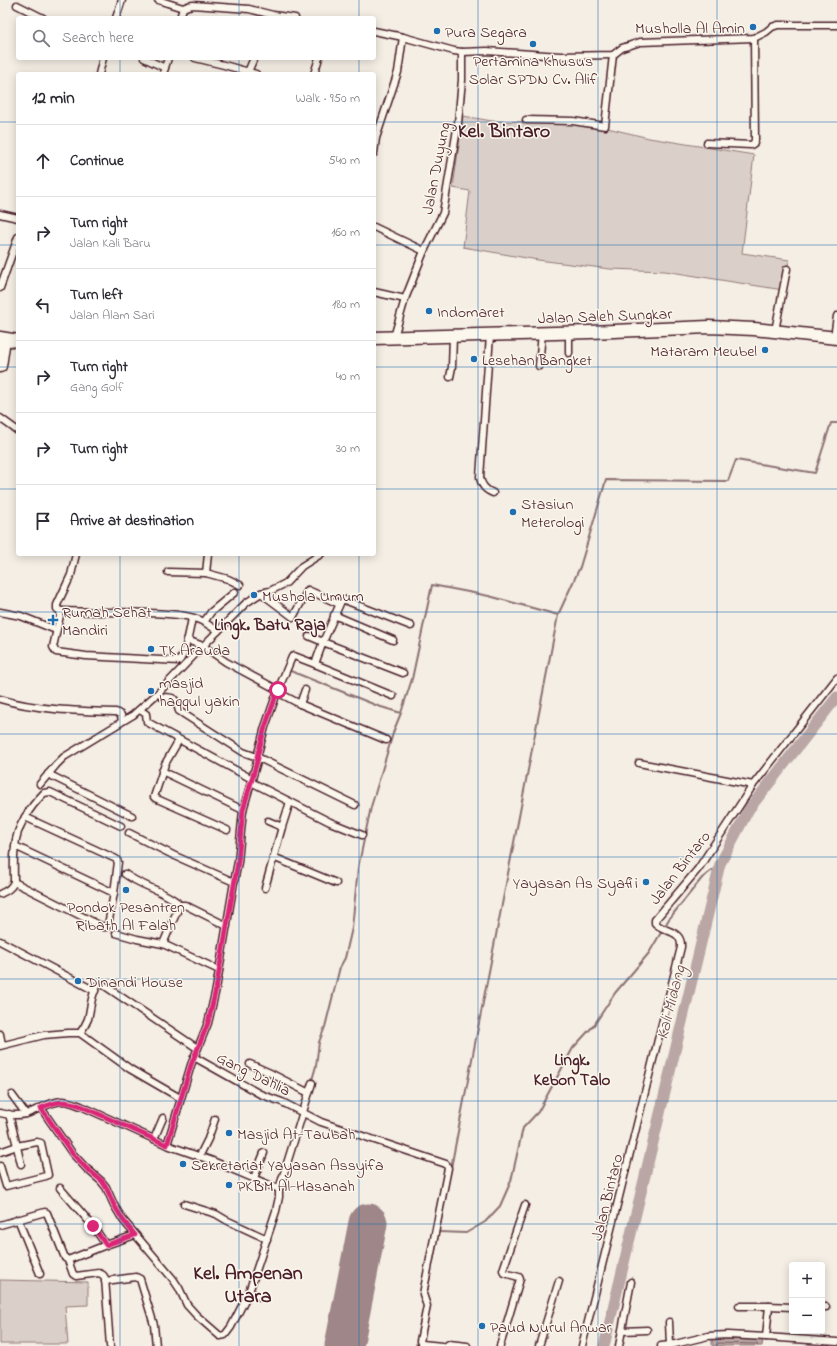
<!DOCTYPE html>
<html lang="en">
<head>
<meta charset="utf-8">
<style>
  body { margin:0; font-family:"Indie Flower",sans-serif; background:#f7f7f7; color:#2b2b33 }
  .controls { position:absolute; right:12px; bottom:12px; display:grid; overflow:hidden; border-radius:4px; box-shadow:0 2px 10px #0003 }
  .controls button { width:36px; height:36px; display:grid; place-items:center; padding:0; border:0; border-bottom:1px solid #e1e1e2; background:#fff; color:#2b2b33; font:20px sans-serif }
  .stop { position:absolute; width:12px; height:12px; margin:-9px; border:3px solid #db2777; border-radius:50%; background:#fff }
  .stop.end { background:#db2777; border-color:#fff; box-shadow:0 1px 4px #0008 }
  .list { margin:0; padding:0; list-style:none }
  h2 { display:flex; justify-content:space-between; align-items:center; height:52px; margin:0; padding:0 16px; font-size:17px }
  h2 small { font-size:13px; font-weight:400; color:#7c7c81 }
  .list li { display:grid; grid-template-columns:26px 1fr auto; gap:12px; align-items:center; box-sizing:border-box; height:72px; padding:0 16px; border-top:1px solid #e1e1e2 }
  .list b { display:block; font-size:15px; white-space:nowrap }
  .list p { margin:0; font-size:13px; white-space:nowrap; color:#7c7c81 }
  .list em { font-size:13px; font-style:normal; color:#7c7c81 }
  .icon { flex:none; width:22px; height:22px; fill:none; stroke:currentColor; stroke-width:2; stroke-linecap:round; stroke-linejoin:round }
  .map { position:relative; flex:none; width:837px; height:1346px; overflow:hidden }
  .search { position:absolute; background:#fff; box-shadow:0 2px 10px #0003; left:16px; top:16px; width:360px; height:44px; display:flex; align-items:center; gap:10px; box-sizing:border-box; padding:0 14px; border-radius:4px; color:#7c7c81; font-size:15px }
  .panel { position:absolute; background:#fff; box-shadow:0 2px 10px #0003; left:16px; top:72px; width:360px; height:484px; border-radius:4px }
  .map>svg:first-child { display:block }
  .green { fill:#dbd0c9; stroke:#92787a }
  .water { fill:#baa7a5; stroke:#8d7174 }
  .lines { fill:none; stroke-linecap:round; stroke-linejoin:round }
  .shore { stroke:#77555c; stroke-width:1 }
  .stream { stroke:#8d7174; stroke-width:2 }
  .river { stroke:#baa7a5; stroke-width:11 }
  .runway { stroke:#9f8688; stroke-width:39 }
  .street-casing { stroke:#4a1f2b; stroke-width:9 }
  .highway-casing { stroke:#4a1f2b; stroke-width:15 }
  .street { stroke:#fbf7ec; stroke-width:6 }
  .highway { stroke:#fbf7ec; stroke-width:12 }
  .route { stroke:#db2777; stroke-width:5 }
  .grid { fill:none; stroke:#1f6fb2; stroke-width:1; stroke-opacity:0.55 }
  .poi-dot { fill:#1f6fb2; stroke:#fbf7ec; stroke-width:1.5 }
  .labels { text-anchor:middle; stroke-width:3; stroke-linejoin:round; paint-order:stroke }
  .poi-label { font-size:16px; fill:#4a1f2b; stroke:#fbf7ec; text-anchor:start }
  .street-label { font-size:16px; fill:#4a1f2b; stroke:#fbf7ec }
  .neighbourhood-label { font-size:17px; font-weight:bold; fill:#4a1f2b; stroke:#fbf7ec }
  .water-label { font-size:17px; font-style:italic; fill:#714f56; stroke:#fbf7ec }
  .district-label { font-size:20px; font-weight:bold; fill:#4a1f2b; stroke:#fbf7ec }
</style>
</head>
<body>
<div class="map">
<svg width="837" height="1346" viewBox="0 0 837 1346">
  <rect width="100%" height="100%" fill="#f4eee4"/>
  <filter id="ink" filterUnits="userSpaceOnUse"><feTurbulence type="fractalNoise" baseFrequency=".025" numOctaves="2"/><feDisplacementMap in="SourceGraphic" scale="8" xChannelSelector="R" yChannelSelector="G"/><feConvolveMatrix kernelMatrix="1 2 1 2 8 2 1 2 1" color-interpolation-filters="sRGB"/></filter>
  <g filter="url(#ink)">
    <!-- green -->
    <g class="green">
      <polygon points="463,116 492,121 568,123 599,126 649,138 754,155 742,253 789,260 783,290 665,271 610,269 538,260 463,247 470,191 453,188"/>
      <polygon points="0,1280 88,1282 88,1305 65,1306 68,1344 0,1344"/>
    </g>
    <!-- water -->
    <polygon class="water" points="712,1339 763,1340 762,1346 712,1346"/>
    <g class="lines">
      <!-- shore -->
      <polyline class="shore" points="716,1346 718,1343 757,1344 758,1346"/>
      <!-- stream -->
      <g class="stream">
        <polyline points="288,670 378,706 401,713 412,679 432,585 489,596 558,615"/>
        <polyline points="312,1080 316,1066 319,1042 325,1027 340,967 345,958 352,928 358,868 371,807 394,730 401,713"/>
        <polyline points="439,1232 466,1233 485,1222 500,1206 511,1181 523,1128 538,1112 573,1048 594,1025 615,993 649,953 669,919 702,878 720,864"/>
        <polyline points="426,1297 558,615 580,567 606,480 728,481 736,460 815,473 831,423 837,423"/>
        <polyline points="416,1346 419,1330"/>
      </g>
      <!-- river -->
      <polyline class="river" points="604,1346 720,864 749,809 837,697"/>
      <!-- runway -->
      <polyline class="runway" points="344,1346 368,1223"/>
      <defs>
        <g id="street">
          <polyline points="158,0 183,8 188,6 193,5 249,9 273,15 295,18"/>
          <polyline points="17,5 43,18"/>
          <polyline points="116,18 122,0"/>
          <polyline points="180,18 183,8"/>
          <polyline points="374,31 403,37 454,51 462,52 462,80 458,123 443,213 424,251 405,299 394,337"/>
          <polyline points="462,52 487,51 560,56 613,55 622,48 640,42 754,38 766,32 772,27 778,25 837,25"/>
          <polyline points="144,58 165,68"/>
          <polyline points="195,58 224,65 256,74"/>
          <polyline points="99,74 103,58"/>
          <polyline points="163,74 168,58"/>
          <polyline points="247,74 254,58"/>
          <polyline points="314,74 319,58"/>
          <polyline points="526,120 573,121 605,126 613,55"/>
          <polyline points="707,143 751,145 754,143 755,140 754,38"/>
          <polyline points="374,153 376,138 398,72 403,37"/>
          <polyline points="0,214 18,218"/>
          <polyline points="374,227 424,251"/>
          <polyline points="0,288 18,237"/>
          <polyline points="374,292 405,299"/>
          <polyline points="775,331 787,269"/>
          <path d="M490 335 480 477C481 485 485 490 493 493"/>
          <polyline points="834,338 837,316"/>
          <polyline points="569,353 569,332"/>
          <polyline points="539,366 542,333"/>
          <polyline points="450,377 452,367 453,336"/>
          <polyline points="0,418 18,431"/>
          <polyline points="168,572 206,573 208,554"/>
          <polyline points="206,573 228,579 240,585"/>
          <polyline points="261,593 293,617 308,590 339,604"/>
          <polyline points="61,611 57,609 57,605 71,575 76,554"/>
          <polyline points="0,612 21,616 56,630"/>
          <polyline points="334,615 393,640"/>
          <path d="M192 618C190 628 186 654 179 661L86 656 56 652 53 647 61 611C90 612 120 612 150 613 168 614 188 614 204 622L211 612 235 592"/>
          <polyline points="204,622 218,631"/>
          <polyline points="309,636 323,642 342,599 411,626"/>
          <polyline points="187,640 203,646 226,662 278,690 281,694 300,704 386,740"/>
          <polyline points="315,664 393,696"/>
          <path d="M158 693 162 697C176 697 175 698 179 711L243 752 257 757 355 805"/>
          <path d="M0 699C36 710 79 711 116 712L121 715 122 721"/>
          <polyline points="300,704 305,690"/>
          <polyline points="140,710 146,714 147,722 252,779"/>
          <polyline points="179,740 165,764 154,797 155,798 227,830"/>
          <polyline points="257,757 265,727 278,690 292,657 294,656 315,664 323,642 403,673"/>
          <polyline points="639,763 753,785"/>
          <polyline points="162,771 243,810"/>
          <polyline points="48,774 132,816"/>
          <polyline points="251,782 330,822 362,835"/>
          <polyline points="40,784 56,765 64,757 133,715 158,693 203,646 246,603 261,593 270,591 286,583 302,566 321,554"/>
          <polyline points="268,821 282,827"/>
          <polyline points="129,833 173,855 234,882 216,989 208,1023 191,1065 167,1145"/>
          <polyline points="15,846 114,893"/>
          <polyline points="273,857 336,883"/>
          <path d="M125 874C141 886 162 890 177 902L178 909 163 944 219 970"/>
          <polyline points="14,882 103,927 106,927 108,925 114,893 118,862 116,859 25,817"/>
          <polyline points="234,882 238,862 243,810 258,758"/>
          <polyline points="265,888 282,827 290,802"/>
          <path d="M0 894C6 891 11 889 14 882 14 870 13 858 15 847 16 827 30 807 44 793L50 792 121 826"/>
          <polyline points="178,905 185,905 227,926"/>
          <polyline points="116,933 137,939 163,944"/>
          <polyline points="0,941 95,991"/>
          <path d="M80 1033C83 1029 86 1024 88 1019 91 1008 91 991 100 983L102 984 197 1048"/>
          <polyline points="0,1034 2,1045"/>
          <polyline points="0,1046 44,1035 68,1033 80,1033 130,1069 180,1098"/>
          <polyline points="194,1057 260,1094 282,1102 321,1122 446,1164 448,1168 423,1294 427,1306 420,1341 422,1344 442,1346"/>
          <polyline points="250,1064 268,1072 309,1093"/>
          <polyline points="12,1095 26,1114"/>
          <path d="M0 1113C8 1115 17 1116 26 1114 38 1110 49 1102 62 1101 69 1101 75 1104 81 1106L167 1145 210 1160 279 1189V1197L276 1211 249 1292 231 1327 225 1335 220 1336 197 1316 187 1305 179 1288 173 1279 123 1220 114 1205 106 1187 101 1181 86 1168 72 1153 41 1108"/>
          <polyline points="154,1139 163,1118"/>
          <polyline points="17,1147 21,1164"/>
          <polyline points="0,1152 17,1146 9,1114"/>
          <polyline points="199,1157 208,1139 215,1119"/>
          <polyline points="0,1166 6,1186 46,1176 48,1175 41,1143 37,1142 17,1146"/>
          <polyline points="254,1178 264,1153"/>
          <polyline points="60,1188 93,1226 106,1245"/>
          <polyline points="279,1189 312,1083"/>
          <polyline points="184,1204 216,1214 226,1220 267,1239"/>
          <polyline points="18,1219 40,1274"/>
          <polyline points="0,1225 45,1212 47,1213 65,1258 68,1260 106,1245 135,1235"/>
          <polyline points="68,1260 73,1274 76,1276 99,1273 103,1275 105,1278 110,1346"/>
          <polyline points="105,1281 136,1277 140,1279 154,1325 156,1346"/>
          <polyline points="249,1292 263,1298"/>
          <polyline points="739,1306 769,1306 766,1337"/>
          <polyline points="769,1306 792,1307"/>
          <polyline points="822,1307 826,1307"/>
          <polyline points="669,1322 670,1345"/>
          <polyline points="622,1331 647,1330"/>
          <polyline points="446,1346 449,1344 467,1346"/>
          <polyline points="500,1346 520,1279 519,1277 504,1273 503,1270 525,1205"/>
          <polyline points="539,1346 559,1281"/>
          <path d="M582 1346 681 947C682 929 664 933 655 923V920L698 869 753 785 837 678"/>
          <polyline points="619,1346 631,1282"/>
          <polyline points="661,1346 671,1345 708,1336 728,1335 766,1337 837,1342"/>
        </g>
        <g id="highway">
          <polyline points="0,338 18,341"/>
          <polyline points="374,338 590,332 709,327 754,329 837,338"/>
          <polyline points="0,366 4,339"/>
        </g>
      </defs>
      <!-- street casing -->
      <use href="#street" class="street-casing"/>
      <!-- highway casing -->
      <use href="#highway" class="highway-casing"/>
      <!-- street -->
      <use href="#street" class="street"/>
      <!-- highway -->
      <use href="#highway" class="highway"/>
    </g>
  </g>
  <g class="lines" filter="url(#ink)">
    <!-- route -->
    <path class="route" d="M93 1226 106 1245 135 1235 123 1220 114 1205 106 1187 102 1181 86 1168 72 1153 41 1108C57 1101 64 1100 81 1106L167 1145 191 1065 208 1023 216 989 238 862 243 810 258 758 257 757 265 727 278 690"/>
  </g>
  <!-- grid -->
  <path class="grid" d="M120 0V18M239 0V18M359 0V18M478 0V1346M598 0V1346M717 0V1346M120 58V74M239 58V74M359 58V74M0 122H18M374 122H837M0 245H18M374 245H837M0 367H18M374 367H837M0 489H18M374 489H837M120 554V1346M239 554V1346M359 554V1346M0 612H837M0 734H837M0 857H837M0 979H837M0 1101H837M0 1224H837"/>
  <!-- markers -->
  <g class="poi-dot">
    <circle cx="753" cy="27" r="4"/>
    <circle cx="437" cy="31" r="4"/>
    <circle cx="533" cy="44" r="4"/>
    <circle cx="429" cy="311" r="4"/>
    <circle cx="765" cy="350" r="4"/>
    <circle cx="474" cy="359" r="4"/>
    <circle cx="513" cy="512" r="4"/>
    <circle cx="254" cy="595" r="4"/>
    <path d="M51 614h4v4h4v4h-4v4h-4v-4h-4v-4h4z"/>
    <circle cx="151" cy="649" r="4"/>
    <circle cx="151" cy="691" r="4"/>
    <circle cx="646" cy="882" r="4"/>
    <circle cx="126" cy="890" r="4"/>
    <circle cx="78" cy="981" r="4"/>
    <circle cx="229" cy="1133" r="4"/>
    <circle cx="183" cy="1164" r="4"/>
    <circle cx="229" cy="1185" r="4"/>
    <circle cx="482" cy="1326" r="4"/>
  </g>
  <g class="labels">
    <!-- poi labels -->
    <g class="poi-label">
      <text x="745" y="33" text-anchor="end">Musholla Al Amin</text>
      <text x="445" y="37">Pura Segara</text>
      <text x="533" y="66" text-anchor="middle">Pertamina Khusus<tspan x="533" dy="18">Solar SPDN Cv. Alif</tspan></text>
      <text x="437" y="317">Indomaret</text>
      <text x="757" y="356" text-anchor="end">Mataram Meubel</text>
      <text x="482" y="365">Lesehan Bangket</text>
      <text x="521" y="509">Stasiun<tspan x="521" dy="18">Meterologi</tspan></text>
      <text x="262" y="601">Mushola Umum</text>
      <text x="62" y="617">Rumah Sehat<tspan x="62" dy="18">Mandiri</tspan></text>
      <text x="159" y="655">TK Arauda</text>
      <text x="159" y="688">masjid<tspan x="159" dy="18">haqqul yakin</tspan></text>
      <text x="638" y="888" text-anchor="end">Yayasan As Syafii</text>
      <text x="126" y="912" text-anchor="middle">Pondok Pesantren<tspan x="126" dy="18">Ribath Al Falah</tspan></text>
      <text x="86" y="987">Dinandi House</text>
      <text x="237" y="1139">Masjid At-Taubah</text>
      <text x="191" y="1170">Sekretariat Yayasan Assyifa</text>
      <text x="237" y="1191">PKBM Al-Hasanah</text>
      <text x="490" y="1332">Paud Nurul Anwar</text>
    </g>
    <!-- street labels -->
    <g class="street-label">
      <text transform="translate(435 168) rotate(-79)" y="6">Jalan Duyung</text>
      <text transform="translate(605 315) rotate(-2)" y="6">Jalan Saleh Sungkar</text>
      <text transform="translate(679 867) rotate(-52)" y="6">Jalan Bintaro</text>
      <text transform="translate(254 1073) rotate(26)" y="6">Gang Dahlia</text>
      <text transform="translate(606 1197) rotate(-76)" y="6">Jalan Bintaro</text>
    </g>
    <!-- neighbourhood labels -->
    <g class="neighbourhood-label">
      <text x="270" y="630">Lingk. Batu Raja</text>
      <text x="572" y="1065">Lingk.<tspan x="572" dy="20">Kebon Talo</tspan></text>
    </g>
    <!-- water labels -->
    <g class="water-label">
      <text transform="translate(670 1002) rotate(-76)" y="6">Kali Midang</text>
    </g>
    <!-- district labels -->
    <g class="district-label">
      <text x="504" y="137">Kel. Bintaro</text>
      <text x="248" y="1279">Kel. Ampenan<tspan x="248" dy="23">Utara</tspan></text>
    </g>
  </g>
</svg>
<div class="controls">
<button>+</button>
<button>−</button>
</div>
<div class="stop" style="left:278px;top:690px"></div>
<div class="stop end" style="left:93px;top:1226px"></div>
<div class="search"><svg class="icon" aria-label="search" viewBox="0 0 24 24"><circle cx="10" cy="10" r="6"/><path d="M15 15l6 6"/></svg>Search here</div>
<section class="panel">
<h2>12 min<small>Walk · 950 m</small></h2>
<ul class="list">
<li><svg class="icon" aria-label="ahead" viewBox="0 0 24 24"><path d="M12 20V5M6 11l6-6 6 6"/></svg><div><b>Continue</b></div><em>540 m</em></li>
<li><svg class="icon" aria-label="right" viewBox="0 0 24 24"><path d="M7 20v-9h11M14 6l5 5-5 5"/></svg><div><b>Turn right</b><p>Jalan Kali Baru</p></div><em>160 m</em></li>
<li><svg class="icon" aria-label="left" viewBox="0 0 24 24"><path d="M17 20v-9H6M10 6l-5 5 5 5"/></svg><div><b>Turn left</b><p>Jalan Alam Sari</p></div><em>180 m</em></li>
<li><svg class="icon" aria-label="right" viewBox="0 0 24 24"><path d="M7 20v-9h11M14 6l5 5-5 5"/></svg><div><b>Turn right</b><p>Gang Golf</p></div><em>40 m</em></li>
<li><svg class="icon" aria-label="right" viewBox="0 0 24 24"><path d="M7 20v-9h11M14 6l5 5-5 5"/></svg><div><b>Turn right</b></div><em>30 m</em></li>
<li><svg class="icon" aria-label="arrive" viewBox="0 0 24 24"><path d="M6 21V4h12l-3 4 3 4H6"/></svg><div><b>Arrive at destination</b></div></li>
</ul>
</section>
</div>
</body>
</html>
